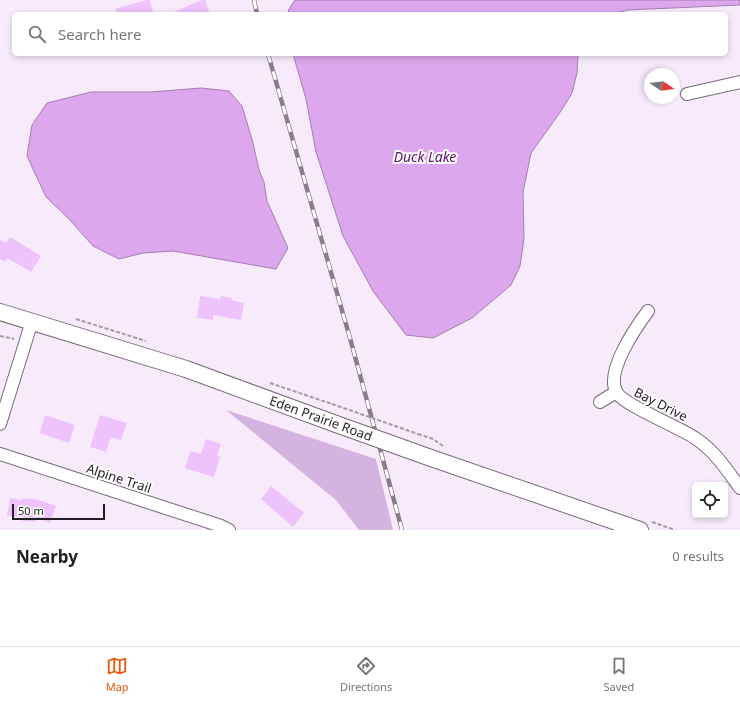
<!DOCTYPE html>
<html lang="en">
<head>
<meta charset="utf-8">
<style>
  body { margin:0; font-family:"Noto Sans",sans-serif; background:#f2f2f2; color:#222 }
  .controls { position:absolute; right:12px; bottom:12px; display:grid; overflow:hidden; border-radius:6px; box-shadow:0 2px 6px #0003 }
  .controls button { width:36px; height:36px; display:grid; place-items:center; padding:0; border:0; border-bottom:1px solid #e0e0e0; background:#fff; color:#222; font:20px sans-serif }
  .compass { position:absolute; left:644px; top:68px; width:36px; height:36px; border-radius:50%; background:#fff; box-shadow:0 2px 6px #0003; rotate:103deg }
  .scale { position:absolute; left:12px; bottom:10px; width:93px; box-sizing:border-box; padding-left:4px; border:2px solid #221e23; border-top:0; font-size:11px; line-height:14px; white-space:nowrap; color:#221e23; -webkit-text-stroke:3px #fdfdfd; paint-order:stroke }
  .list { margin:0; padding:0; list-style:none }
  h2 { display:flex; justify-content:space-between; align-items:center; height:52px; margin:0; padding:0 16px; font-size:17px }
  h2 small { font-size:13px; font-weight:400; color:#767676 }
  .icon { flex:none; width:22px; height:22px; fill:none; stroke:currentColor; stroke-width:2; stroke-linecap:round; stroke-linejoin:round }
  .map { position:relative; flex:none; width:740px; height:530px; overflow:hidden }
  .search { position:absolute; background:#fff; box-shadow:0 2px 6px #0003; left:12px; right:12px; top:12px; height:44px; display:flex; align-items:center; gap:10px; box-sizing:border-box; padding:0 14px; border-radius:6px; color:#767676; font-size:15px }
  .sheet { height:116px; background:#fff }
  nav { display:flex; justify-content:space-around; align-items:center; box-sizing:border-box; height:56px; border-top:1px solid #e0e0e0; background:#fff; font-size:11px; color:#767676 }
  nav a { display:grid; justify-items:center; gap:2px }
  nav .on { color:#ea580c }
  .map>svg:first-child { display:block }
  .green { fill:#d5b3e0 }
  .water { fill:#dda7ee; stroke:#a57eb1 }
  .building { fill:#eec2fc }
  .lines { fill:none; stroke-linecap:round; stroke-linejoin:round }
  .minor-casing { stroke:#756a78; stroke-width:14 }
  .major-casing { stroke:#756a78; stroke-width:18 }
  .path { stroke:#a49ba7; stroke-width:2; stroke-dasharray:4 2; stroke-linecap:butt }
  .minor { stroke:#fff; stroke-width:12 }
  .major { stroke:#fff; stroke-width:16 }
  .rail-casing { stroke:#867e89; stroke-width:4.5 }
  .rail { stroke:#fdfdfd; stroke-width:3; stroke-dasharray:9; stroke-linecap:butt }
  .major-bridge-casing { stroke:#756a78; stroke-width:18; stroke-linecap:butt }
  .path-bridge { stroke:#a49ba7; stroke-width:2; stroke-dasharray:4 2; stroke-linecap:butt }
  .major-bridge { stroke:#fff; stroke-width:16 }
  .labels { text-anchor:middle; stroke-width:4; stroke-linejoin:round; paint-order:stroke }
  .street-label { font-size:13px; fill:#221e23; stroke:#fdfdfd }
  .water-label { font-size:14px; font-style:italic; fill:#561468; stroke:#fdfdfd }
</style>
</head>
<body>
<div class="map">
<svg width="740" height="530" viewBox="0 0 740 530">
  <rect width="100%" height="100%" fill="#f7ebfb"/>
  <!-- green -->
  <polygon class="green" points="226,410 376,459 393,530 359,530 336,500"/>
  <!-- water -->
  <g class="water">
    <polygon points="295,0 740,0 740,5 627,10 615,14 288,14 289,9"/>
    <polygon points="293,54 578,54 577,73 572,93 561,111 531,153 523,192 524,239 520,266 511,285 472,318 433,338 406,335 373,291 343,236 316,152 306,99"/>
    <polygon points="201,88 229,91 242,106 253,143 259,170 264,182 267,201 288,248 276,269 173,251 143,253 119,259 93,246 69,219 46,197 27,156 32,125 47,103 91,92 151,92"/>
  </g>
  <!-- building -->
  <g class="building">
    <polygon points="146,0 149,0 154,14 117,14 115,9"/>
    <polygon points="202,0 205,0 210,14 169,14"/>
    <polygon points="10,237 41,256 31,272 7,258 5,262 0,259 0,240 6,243"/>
    <polygon points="200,296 220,299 221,296 232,298 231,300 244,303 241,320 213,315 213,320 197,318"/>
    <polygon points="45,415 75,425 69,443 40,433"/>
    <polygon points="100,415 127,423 121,440 111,437 106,452 90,447"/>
    <polygon points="206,439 221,444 217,456 220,457 214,477 185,468 190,451 201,454"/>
    <polygon points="271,486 304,513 293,527 261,499"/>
    <polygon points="10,498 22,500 22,498 39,500 56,506 50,523 37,518 36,522 22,521 23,517 7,516"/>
  </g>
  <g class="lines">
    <defs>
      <g id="minor">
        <polyline points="687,94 740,82"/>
        <path d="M648 311C636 327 604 373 617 393 624 405 679 427 695 438 715 451 727 470 740 488"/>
        <polyline points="600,402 616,392"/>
        <polyline points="0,424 32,321"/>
        <polyline points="0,454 221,526 229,530"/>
      </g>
      <g id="major">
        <polyline points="0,312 186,369 336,424"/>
        <polyline points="431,458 640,530"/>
      </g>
    </defs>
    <!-- minor casing -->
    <use href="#minor" class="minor-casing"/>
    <!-- major casing -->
    <use href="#major" class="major-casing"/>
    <!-- path -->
    <g class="path">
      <polyline points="76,319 146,341"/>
      <polyline points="0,336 14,339"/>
      <polyline points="270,383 332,404"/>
      <polyline points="418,434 433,439 443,446"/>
      <polyline points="652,522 675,530"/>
    </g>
    <!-- minor -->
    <use href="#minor" class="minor"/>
    <!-- major -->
    <use href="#major" class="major"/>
    <defs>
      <g id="rail">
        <polyline points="254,0 257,14"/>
        <polyline points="268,54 350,338 402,530"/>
      </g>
    </defs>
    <!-- rail casing -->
    <use href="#rail" class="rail-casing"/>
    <!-- rail -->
    <use href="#rail" class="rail"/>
    <defs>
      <polyline id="major-bridge" points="336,424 431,458"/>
    </defs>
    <!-- major-bridge casing -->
    <use href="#major-bridge" class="major-bridge-casing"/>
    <!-- path-bridge -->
    <polyline class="path-bridge" points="332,404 418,434"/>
    <!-- major-bridge -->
    <use href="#major-bridge" class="major-bridge"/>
  </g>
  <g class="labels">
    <!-- street labels -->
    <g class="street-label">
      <text transform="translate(661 404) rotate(27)" y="5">Bay Drive</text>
      <text transform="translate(321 418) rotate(20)" y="5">Eden Prairie Road</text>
      <text transform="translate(119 478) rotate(18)" y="5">Alpine Trail</text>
    </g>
    <!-- water labels -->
    <g class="water-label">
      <text x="425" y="162">Duck Lake</text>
    </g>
  </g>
</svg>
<div class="controls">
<button><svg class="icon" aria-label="locate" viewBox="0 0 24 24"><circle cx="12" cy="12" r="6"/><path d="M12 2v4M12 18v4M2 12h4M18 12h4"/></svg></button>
</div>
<svg class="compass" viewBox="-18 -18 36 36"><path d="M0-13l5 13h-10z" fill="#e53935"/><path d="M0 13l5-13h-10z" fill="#767676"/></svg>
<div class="scale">50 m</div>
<div class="search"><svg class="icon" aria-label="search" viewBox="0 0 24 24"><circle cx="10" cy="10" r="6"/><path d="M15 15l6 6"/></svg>Search here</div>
</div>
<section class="sheet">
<h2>Nearby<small>0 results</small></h2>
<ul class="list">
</ul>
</section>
<nav>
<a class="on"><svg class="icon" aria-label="map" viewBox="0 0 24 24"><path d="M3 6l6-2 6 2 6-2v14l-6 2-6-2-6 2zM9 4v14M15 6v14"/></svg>Map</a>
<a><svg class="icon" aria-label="directions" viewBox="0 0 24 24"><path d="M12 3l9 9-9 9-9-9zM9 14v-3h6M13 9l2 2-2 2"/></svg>Directions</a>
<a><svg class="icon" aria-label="saved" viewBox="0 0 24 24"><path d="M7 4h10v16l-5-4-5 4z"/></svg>Saved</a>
</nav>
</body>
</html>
